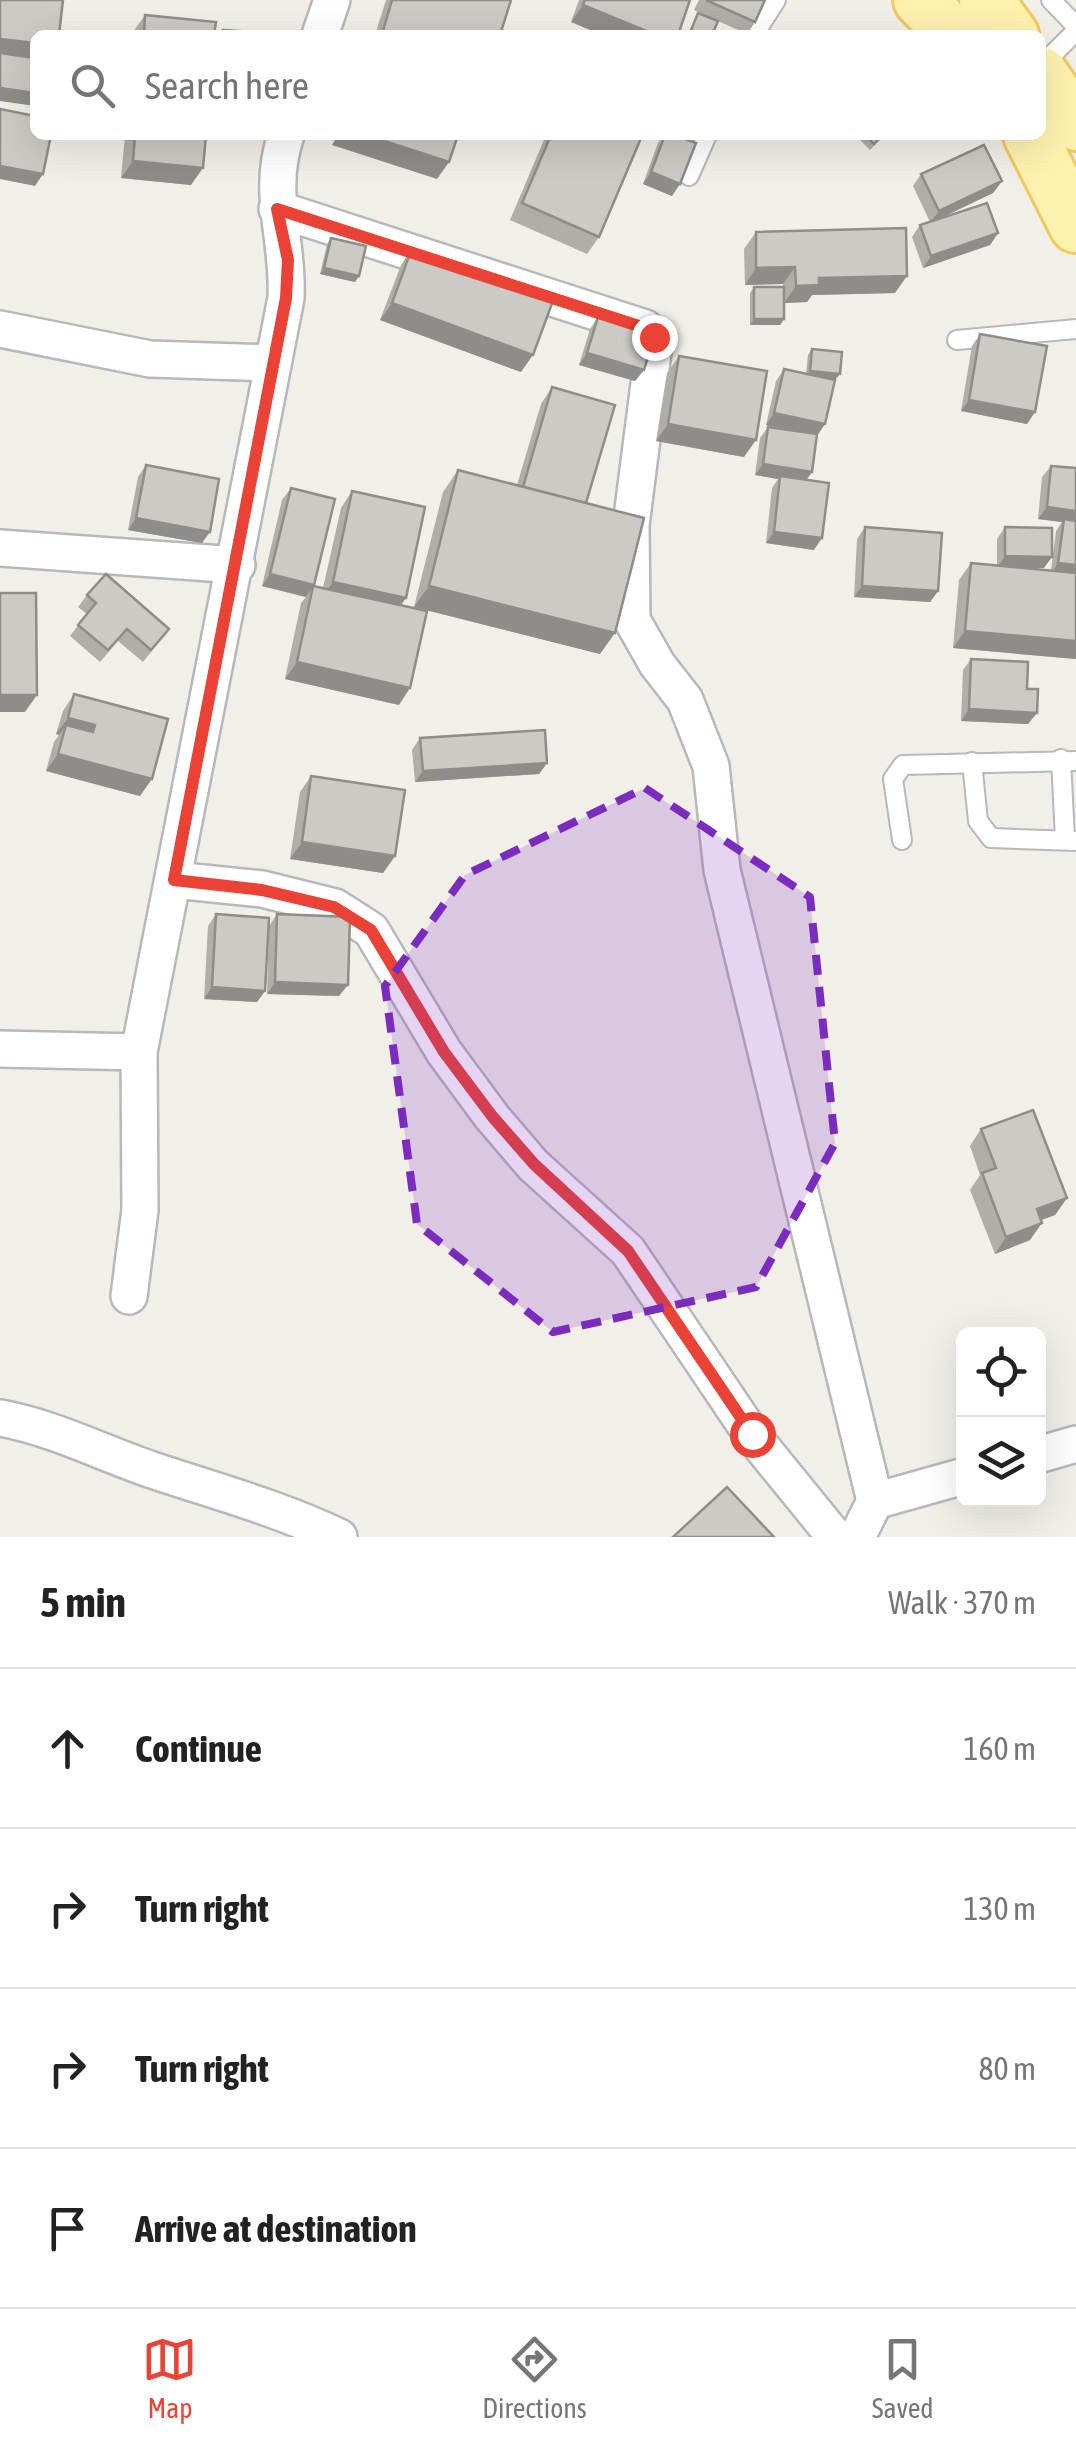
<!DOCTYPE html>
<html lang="en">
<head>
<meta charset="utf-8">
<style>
  body { margin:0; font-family:"Asap Condensed",sans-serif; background:#f6f6f6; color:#222 }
  .controls { position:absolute; right:30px; bottom:30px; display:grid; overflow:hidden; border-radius:15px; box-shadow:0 10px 40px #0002 }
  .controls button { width:90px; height:90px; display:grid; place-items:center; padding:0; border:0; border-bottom:2px solid #e0e0e0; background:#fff; color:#222; font:50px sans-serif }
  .stop { position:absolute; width:30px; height:30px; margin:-22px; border:8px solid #ea4335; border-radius:50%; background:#fff }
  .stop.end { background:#ea4335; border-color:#fff; box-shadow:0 2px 10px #0008 }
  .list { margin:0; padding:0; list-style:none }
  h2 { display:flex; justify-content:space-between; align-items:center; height:130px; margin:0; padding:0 40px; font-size:42px }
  h2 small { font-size:32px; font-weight:400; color:#767676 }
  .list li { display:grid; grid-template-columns:65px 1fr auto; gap:30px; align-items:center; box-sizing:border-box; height:160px; padding:0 40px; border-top:2px solid #e0e0e0 }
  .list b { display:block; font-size:38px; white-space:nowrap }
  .list em { font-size:32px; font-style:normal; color:#767676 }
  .icon { flex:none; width:55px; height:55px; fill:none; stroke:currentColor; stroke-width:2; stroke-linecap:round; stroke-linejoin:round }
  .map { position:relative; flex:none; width:1076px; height:1537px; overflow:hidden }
  .search { position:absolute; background:#fff; box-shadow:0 10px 40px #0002; left:30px; right:30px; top:30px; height:110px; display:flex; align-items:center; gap:25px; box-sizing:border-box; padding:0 35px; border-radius:15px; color:#767676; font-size:38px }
  .sheet { height:770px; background:#fff }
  nav { display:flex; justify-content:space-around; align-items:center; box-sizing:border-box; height:140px; border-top:2px solid #e0e0e0; background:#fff; font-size:28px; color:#767676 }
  nav a { display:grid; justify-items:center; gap:5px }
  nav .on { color:#ea4335 }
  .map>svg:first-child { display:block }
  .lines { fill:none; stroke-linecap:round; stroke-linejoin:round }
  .lane-casing { stroke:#b5b8bc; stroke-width:22 }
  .street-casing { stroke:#b5b8bc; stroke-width:40 }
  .primary-casing { stroke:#f2c960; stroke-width:58 }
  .lane { stroke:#fff; stroke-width:18 }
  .street { stroke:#fff; stroke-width:35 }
  .primary { stroke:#fff2af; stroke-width:52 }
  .wall { fill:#afaea9 }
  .shaded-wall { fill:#8f8d8a }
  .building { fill:#cccac5; stroke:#8f8d8a; stroke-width:2.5 }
  .route { stroke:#ea4335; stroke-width:12 }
  .marked { fill:#7b2cbf; fill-opacity:0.2; stroke:#7b2cbf; stroke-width:8; stroke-dasharray:20 12; stroke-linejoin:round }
</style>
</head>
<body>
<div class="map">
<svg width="1076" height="1537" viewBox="0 0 1076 1537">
  <rect width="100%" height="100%" fill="#f1efe8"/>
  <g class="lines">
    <defs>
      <g id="lane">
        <polyline points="1051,0 1076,26"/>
        <polyline points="754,35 776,0"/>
        <polyline points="1041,66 1076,31"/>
        <polyline points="689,176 707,135"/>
        <polyline points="957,340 1076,329"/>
        <polyline points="1061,759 1065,839"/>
        <polyline points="972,762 978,821 991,838 1076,841"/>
        <polyline points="902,840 893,779 903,765 1076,761"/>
      </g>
      <g id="street">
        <polyline points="320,35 332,0"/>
        <polyline points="277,209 645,328 655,337 631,525 632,620 657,664 685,700 711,766 722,870 875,1501"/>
        <polyline points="0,329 150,359 273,363"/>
        <polyline points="0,548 237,565"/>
        <polyline points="174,880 262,889 335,907 371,930 444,1052 492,1117 533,1165 628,1251 752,1435 835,1537"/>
        <polyline points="0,1049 139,1052"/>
        <path d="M129 1296 140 1210 139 1052 286 298C289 239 266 194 286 135"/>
        <path d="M0 1418C54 1428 100 1452 152 1470 215 1491 278 1508 339 1537"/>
        <polyline points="1038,1455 1076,1444"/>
        <polyline points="857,1537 875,1501 964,1476"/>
      </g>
      <g id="primary">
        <polyline points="920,0 954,35"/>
        <polyline points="986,0 1012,35"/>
        <polyline points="1041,74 1076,124"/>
        <polyline points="1030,135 1076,226"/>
      </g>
    </defs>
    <!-- lane casing -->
    <use href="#lane" class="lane-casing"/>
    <!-- street casing -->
    <use href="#street" class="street-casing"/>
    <!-- primary casing -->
    <use href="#primary" class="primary-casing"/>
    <!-- lane -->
    <use href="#lane" class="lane"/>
    <!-- street -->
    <use href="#street" class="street"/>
    <!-- primary -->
    <use href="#primary" class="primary"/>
  </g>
  <!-- wall -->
  <g class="wall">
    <polygon points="386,0 511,0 500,35 375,35"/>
    <polygon points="579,0 690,0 571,22"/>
    <polygon points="699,0 765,0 755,22 747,34 694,10"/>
    <polygon points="145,15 214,35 133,35 133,32"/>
    <polygon points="125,135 206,135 191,185 121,178"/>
    <polygon points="546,135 635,135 599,237 587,254 510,220"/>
    <polygon points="661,135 675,135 672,196 643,184 658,143 663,136"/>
    <polygon points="855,135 884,135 870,150"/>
    <polygon points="921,174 1002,181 993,193 937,220 998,233 990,245 923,268 912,237 920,225 930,222 913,186"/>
    <polygon points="756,232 895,293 812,295 807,302 784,303 784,319 780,325 750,325 750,293 754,287 783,287 783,284 745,285 744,249"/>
    <polygon points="331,238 359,276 355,282 320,274 327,244"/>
    <polygon points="412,248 521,372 380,320 401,265"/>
    <polygon points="598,317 644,370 635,381 579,365 590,329"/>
    <polygon points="980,334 1035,412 1027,424 961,411 972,346"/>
    <polygon points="812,349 835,380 831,380 817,436 812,472 806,480 814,550 766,543 772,488 778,479 755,475 760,438 768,427 788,430 766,425 776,381 784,369 806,374 808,355"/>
    <polygon points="679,356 744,457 656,441 667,373"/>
    <polygon points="552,387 586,503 600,654 414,607 443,492 458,470 517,485 541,404"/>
    <polygon points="146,465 202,543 128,530 138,477"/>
    <polygon points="1051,466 1076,468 1076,659 953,648 959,580 971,563 997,566 997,539 1005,527 1044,568 1026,568 1051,570 1056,531 1062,522 1038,519 1042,477"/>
    <polygon points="291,488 313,586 323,588 341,508 352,491 401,605 399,705 285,679 301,603 306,597 262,586 282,500"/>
    <polygon points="865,527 938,591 930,602 854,597 857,539"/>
    <polygon points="87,595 169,629 143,662 118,641 100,662 70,636 87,614 78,607"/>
    <polygon points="971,659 1027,689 1028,724 961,721 963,670"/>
    <polygon points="74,694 140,796 46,771 54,742 59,735 56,734 63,711"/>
    <polygon points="420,738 547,763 539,774 415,782 412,750"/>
    <polygon points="311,776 395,856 383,873 290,859 300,792"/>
    <polygon points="216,914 269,926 277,914 339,996 267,994 269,927 265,991 257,1002 204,999 208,926"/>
    <polygon points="981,1129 1067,1198 1055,1215 1041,1220 1030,1240 995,1254 970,1190 980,1175 970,1146"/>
  </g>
  <!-- shaded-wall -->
  <g class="shaded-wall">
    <polygon points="583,5 656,35 602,35 571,22"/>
    <polygon points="0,39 35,43 35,61 0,57"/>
    <polygon points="0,88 35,93 35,106 0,101"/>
    <polygon points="338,135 366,135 449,162 437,179 332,145"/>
    <polygon points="133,161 203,168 191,185 121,178"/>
    <polygon points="0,166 43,174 35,186 0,179"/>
    <polygon points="651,172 680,184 672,196 643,184"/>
    <polygon points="1002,181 993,193 930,223 939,211"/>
    <polygon points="998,233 990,245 923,268 931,256"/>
    <polygon points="795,267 783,284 745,285 756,268"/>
    <polygon points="324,268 359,276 355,282 320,274"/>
    <polygon points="907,276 895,293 812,295 807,302 784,303 796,286 819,278"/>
    <polygon points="392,303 533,355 521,372 380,320"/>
    <polygon points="754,319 784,319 780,325 750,325"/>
    <polygon points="587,353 644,370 635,381 579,365"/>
    <polygon points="810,371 840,374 835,380 806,377"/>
    <polygon points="969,400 1035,412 1027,424 961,411"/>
    <polygon points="774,413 825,424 817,436 766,425"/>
    <polygon points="668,424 756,440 744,457 656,441"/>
    <polygon points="763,464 812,472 804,483 780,476 778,479 755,475"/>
    <polygon points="1047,507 1076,511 1076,523 1064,519 1062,522 1038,519"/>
    <polygon points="136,518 210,532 202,543 128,530"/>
    <polygon points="774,532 822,538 814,550 766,543"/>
    <polygon points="1005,556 1052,557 1044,568 997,568"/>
    <polygon points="1058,563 1076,565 1076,578 1050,575"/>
    <polygon points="270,574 314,585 306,597 262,586"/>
    <polygon points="333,582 406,598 394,615 321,599"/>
    <polygon points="429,586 615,633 600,654 414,607"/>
    <polygon points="862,586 938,591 930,602 854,597"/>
    <polygon points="965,631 1076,641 1076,659 953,648"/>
    <polygon points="297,662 410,688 399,705 285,679"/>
    <polygon points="0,695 37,695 25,712 0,712"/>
    <polygon points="969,709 1037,713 1028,724 961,721"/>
    <polygon points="68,718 95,725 83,742 66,725 59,735 56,734"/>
    <polygon points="58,754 152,779 140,796 46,771"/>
    <polygon points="547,763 539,774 415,782 423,771"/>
    <polygon points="302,842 395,856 383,873 290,859"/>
    <polygon points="275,982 348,985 339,996 267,994"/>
    <polygon points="212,987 265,991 257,1002 204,999"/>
    <polygon points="1067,1198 1055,1215 1025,1226 1037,1209"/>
    <polygon points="1042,1223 1030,1240 995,1254 1006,1237"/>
  </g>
  <!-- building -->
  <g class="building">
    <polygon points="0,0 63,0 59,35 35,35 35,43 0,39"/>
    <polygon points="392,0 511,0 500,35 397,35 383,31"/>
    <polygon points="585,0 690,0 678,35 656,35 583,5"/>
    <polygon points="706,0 765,0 755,22"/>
    <polygon points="698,13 718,21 712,35 689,35"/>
    <polygon points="145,15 216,22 214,35 144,35"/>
    <polygon points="223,30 273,33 273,35 223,35"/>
    <polygon points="0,53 35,58 35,93 0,88"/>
    <polygon points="0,109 35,116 35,135 51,135 43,174 0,166"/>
    <polygon points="135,135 206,135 203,168 133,161"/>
    <polygon points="366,135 458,135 449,162"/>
    <polygon points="551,135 635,135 641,138 599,237 522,203"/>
    <polygon points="665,135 675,135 696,143 680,184 651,172"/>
    <polygon points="865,135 883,135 874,144"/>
    <polygon points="984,145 1002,181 939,211 921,174"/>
    <polygon points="987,203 998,233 931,256 920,225"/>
    <polygon points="906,228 907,276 819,278 819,285 796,286 795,267 756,268 756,232"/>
    <polygon points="331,238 366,246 359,276 324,268"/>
    <polygon points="412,248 553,301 533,355 392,303"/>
    <rect x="754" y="287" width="30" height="32"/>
    <polygon points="598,317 655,334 644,370 587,353"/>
    <polygon points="980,334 1047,346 1035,412 969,400"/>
    <polygon points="812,349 842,352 840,374 810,371"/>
    <polygon points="679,356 767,371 756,440 668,424"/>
    <polygon points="784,369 835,380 825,424 774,413"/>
    <polygon points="552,387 615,405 586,503 523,487"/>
    <polygon points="768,427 817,434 812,472 763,464"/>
    <polygon points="146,465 219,479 210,532 136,518"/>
    <polygon points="1051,466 1076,468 1076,511 1047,507"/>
    <polygon points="458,470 644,518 615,633 429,586"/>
    <polygon points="780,476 829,483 822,538 774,532"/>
    <polygon points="291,488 335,499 314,585 270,574"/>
    <polygon points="352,491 425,507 406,598 333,582"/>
    <polygon points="1064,519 1076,521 1076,565 1058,563"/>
    <polygon points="865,527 942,533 938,591 862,586"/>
    <polygon points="1005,527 1052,528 1052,557 1005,556"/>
    <polygon points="971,563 1076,573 1076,641 965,631"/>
    <polygon points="106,574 169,629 151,650 127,629 108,650 78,625 96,603 87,595"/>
    <polygon points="313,586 427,611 410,688 297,662"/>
    <polygon points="0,593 36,593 37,695 0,695"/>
    <polygon points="971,659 1028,662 1027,689 1038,689 1037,713 969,709"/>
    <polygon points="74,694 168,719 152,779 58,754 66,725 93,732 95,725 68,718"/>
    <polygon points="545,730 547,763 423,771 420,738"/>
    <polygon points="311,776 405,790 395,856 302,842"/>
    <polygon points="216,914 269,918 265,991 212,987"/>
    <polygon points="277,914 350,917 348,985 275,982"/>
    <polygon points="1033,1110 1067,1198 1037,1209 1042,1223 1006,1237 982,1173 996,1168 981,1129"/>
    <polygon points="727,1487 774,1537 673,1537"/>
  </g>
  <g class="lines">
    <!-- route -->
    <polyline class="route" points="654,337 645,328 277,209 288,260 286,298 174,880 262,890 334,907 371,930 444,1052 492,1116 534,1164 628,1251 752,1434"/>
  </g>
  <!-- marked area -->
  <path class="marked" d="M645 788 810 897 835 1143 756 1287 553 1332 417 1224 385 986 465 875Z"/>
</svg>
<div class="controls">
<button><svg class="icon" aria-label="locate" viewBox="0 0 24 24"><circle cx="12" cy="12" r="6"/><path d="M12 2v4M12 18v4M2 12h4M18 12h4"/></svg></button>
<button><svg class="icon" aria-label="layers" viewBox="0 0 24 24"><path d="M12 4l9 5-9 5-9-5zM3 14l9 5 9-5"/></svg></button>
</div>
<div class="stop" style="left:752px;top:1434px"></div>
<div class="stop end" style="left:654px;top:337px"></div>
<div class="search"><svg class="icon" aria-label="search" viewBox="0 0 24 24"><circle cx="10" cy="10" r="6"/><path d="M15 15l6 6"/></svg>Search here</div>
</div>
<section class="sheet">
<h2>5 min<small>Walk · 370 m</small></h2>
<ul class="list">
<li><svg class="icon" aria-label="ahead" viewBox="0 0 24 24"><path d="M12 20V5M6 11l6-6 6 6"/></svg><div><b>Continue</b></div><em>160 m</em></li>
<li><svg class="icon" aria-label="right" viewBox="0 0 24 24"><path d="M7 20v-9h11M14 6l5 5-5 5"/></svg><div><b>Turn right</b></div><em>130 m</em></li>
<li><svg class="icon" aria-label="right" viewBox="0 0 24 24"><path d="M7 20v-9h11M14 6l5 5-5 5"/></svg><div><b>Turn right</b></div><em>80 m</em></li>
<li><svg class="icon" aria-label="arrive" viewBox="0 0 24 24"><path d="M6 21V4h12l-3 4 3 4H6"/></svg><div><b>Arrive at destination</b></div></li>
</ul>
</section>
<nav>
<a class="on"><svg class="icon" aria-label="map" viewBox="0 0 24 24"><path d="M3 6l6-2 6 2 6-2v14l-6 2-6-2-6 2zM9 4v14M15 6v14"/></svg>Map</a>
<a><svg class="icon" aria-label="directions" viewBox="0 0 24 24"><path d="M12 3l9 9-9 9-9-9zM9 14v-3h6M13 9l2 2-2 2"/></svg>Directions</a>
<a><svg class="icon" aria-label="saved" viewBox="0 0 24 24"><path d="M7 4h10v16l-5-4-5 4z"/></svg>Saved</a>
</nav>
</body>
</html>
